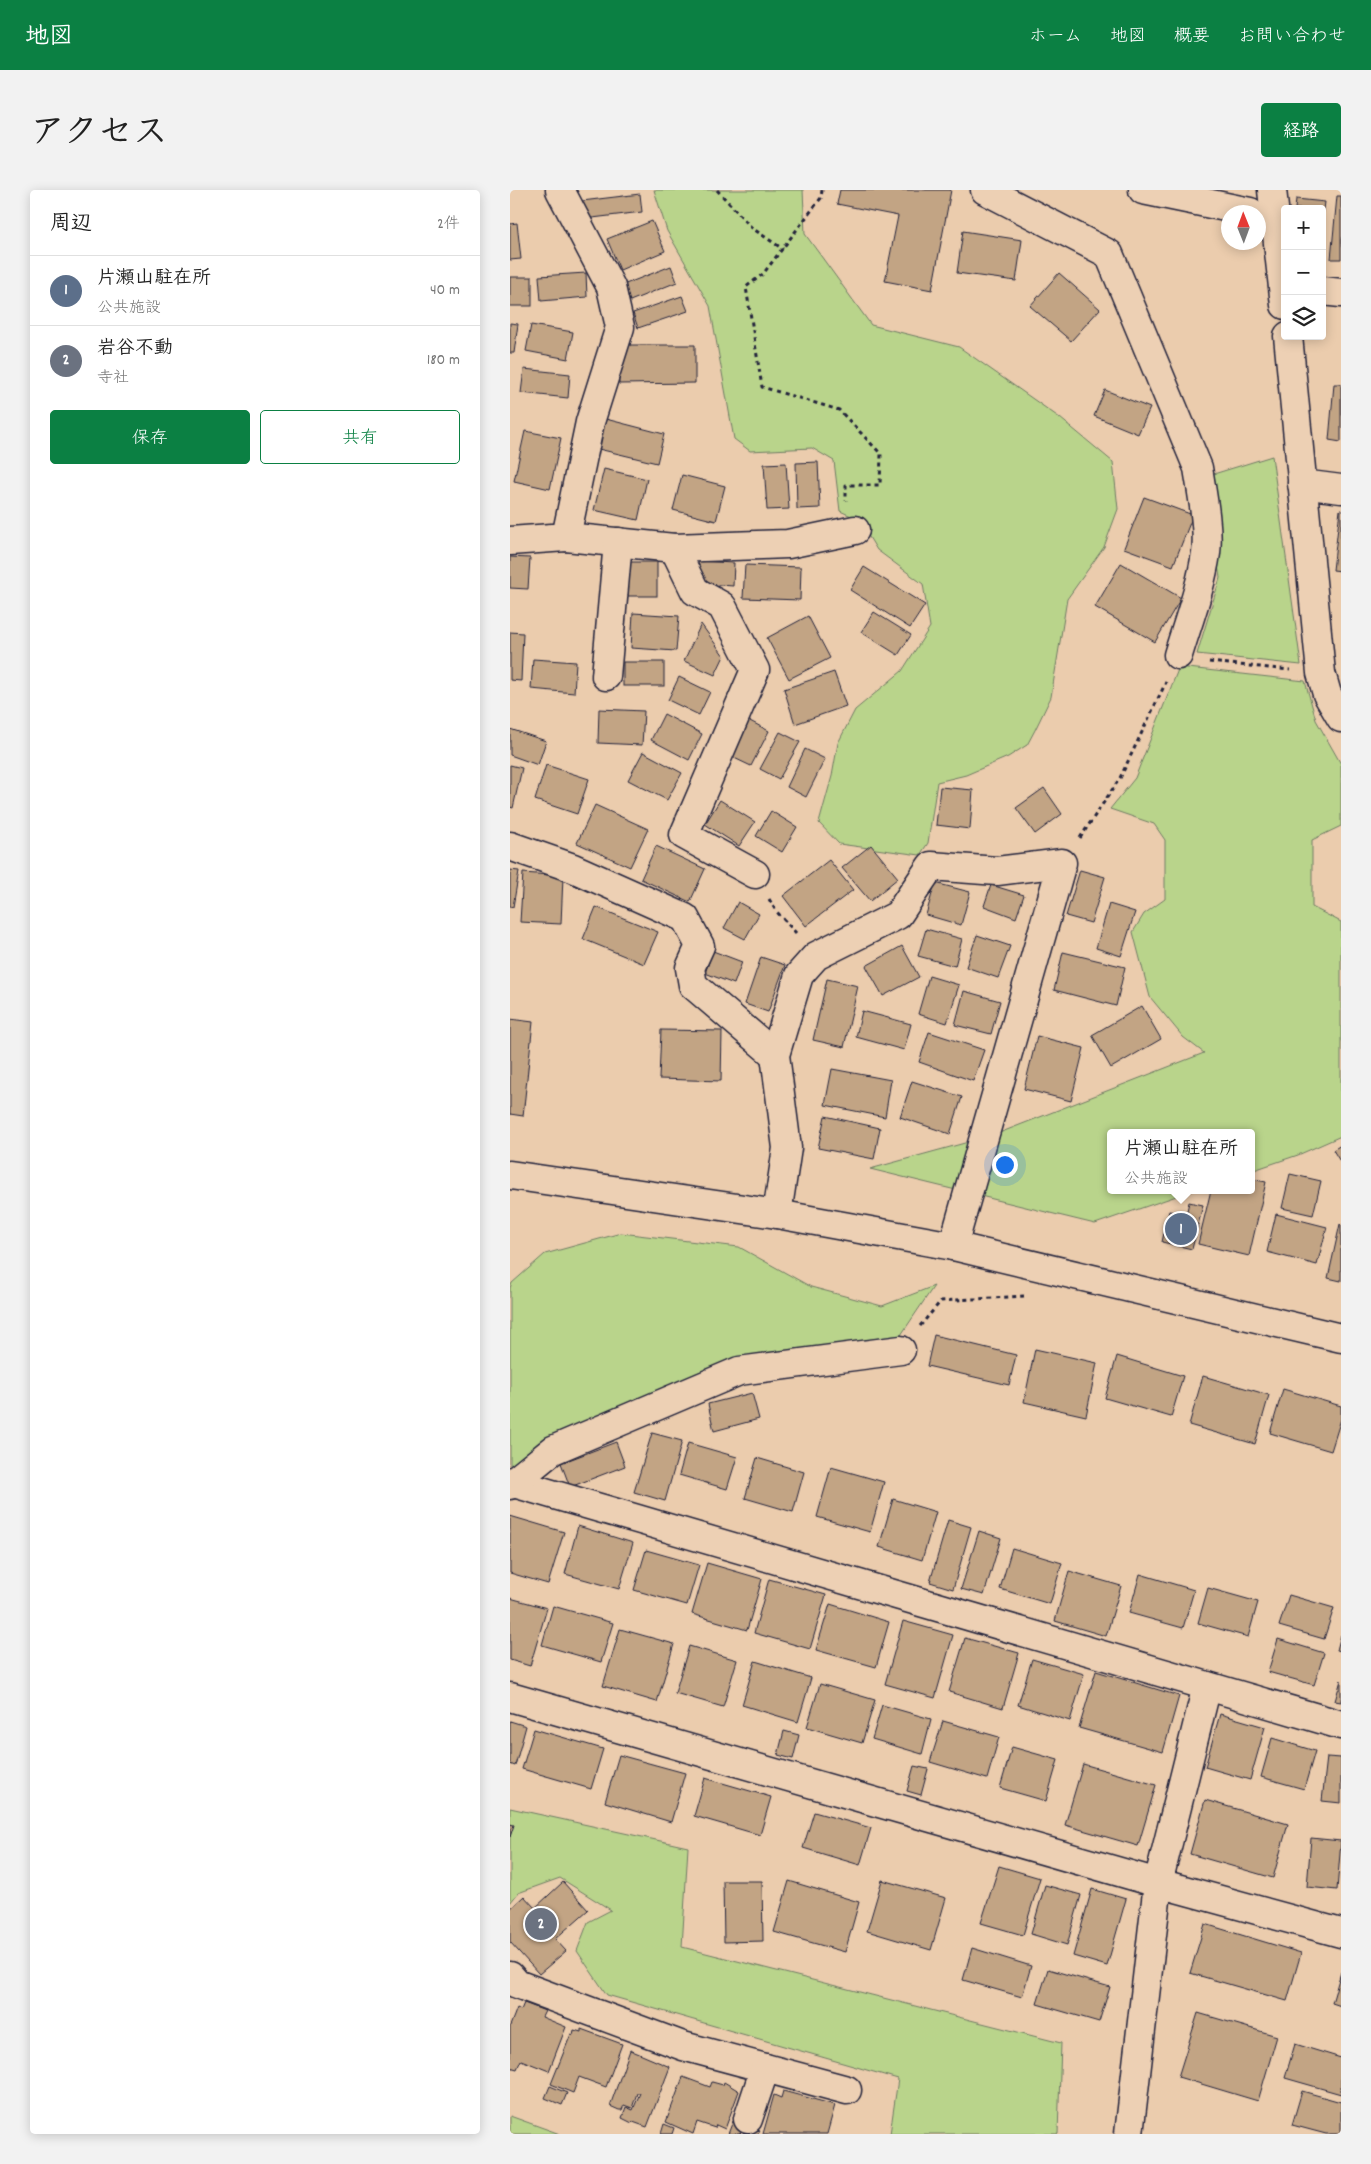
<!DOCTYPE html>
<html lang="ja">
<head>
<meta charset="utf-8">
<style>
  body { margin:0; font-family:Dekko,"Klee One",sans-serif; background:#f2f2f2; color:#222 }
  .controls { position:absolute; right:15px; top:15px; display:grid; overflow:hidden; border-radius:5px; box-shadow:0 2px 12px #0003 }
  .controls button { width:45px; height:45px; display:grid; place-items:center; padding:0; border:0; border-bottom:1px solid #e0e0e0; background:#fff; color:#222; font:25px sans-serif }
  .compass { position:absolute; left:711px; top:15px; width:45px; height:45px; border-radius:50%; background:#fff; box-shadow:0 2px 12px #0003; rotate:359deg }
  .you { position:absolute; left:494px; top:974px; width:18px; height:18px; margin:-12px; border:4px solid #fff; border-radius:50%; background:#1a73e8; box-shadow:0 0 0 8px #1a73e833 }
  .badge { display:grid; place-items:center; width:32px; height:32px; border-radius:50%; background:#0b8043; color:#fff; font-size:16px; font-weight:700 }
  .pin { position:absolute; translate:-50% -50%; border:2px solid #fff; box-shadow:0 1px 5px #0006 }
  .popup { position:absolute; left:597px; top:939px; width:148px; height:65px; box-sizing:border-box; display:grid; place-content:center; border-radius:5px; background:#fff; filter:drop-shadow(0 1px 4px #0005); font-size:16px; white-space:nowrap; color:#767676 }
  .popup b { font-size:19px; color:#222 }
  .popup::after { content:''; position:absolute; left:50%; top:100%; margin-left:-10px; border:10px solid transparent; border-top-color:#fff }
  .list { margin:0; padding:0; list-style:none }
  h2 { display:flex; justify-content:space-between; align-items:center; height:65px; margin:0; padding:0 20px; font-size:21px }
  h2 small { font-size:16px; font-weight:400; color:#767676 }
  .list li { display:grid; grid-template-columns:32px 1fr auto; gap:15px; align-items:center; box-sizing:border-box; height:70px; padding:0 20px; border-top:1px solid #e0e0e0 }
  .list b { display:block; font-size:19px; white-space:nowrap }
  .list p { margin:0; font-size:16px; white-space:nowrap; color:#767676 }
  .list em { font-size:16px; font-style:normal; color:#767676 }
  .actions { display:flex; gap:10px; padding:15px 20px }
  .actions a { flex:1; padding:11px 0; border:1px solid #0b8043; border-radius:5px; text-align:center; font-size:18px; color:#0b8043 }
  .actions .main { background:#0b8043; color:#fff }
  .icon { flex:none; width:28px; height:28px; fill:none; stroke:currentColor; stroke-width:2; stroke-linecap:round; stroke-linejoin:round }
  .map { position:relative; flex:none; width:831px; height:1944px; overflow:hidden; border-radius:5px }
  header { display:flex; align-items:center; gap:30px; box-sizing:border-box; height:70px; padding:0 25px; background:#0b8043; color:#fff }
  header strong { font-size:24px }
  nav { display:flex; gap:28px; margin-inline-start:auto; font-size:18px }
  .intro { display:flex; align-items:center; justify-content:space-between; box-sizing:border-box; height:120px; padding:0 30px }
  h1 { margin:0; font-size:35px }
  .button { padding:12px 22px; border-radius:5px; background:#0b8043; color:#fff; font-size:18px; font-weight:700 }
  main { display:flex; gap:30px; padding:0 30px }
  aside { flex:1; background:#fff; border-radius:5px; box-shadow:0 2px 12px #0003 }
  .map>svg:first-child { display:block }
  .green { fill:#b9d48b; stroke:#6e7b63 }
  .building { fill:#c2a484; stroke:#22223b }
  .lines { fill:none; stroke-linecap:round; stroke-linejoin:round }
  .minor-casing { stroke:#22223b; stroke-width:31 }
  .path { stroke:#22223b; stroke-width:3; stroke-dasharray:4 4; stroke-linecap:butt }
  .minor { stroke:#edd0b4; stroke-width:28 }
</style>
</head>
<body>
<header>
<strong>地図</strong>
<nav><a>ホーム</a><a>地図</a><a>概要</a><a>お問い合わせ</a></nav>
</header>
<div class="intro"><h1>アクセス</h1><a class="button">経路</a></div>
<main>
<aside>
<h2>周辺<small>2件</small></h2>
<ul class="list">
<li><span class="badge" style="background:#5c6f8a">1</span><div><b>片瀬山駐在所</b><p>公共施設</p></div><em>40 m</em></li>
<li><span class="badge" style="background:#6b7280">2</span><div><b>岩谷不動</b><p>寺社</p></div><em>180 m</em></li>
</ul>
<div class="actions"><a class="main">保存</a><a>共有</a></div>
</aside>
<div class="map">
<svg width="831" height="1944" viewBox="0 0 831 1944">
  <rect width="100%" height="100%" fill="#ebccad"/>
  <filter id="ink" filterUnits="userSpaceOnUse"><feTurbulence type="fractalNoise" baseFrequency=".02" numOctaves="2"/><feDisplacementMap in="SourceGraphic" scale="10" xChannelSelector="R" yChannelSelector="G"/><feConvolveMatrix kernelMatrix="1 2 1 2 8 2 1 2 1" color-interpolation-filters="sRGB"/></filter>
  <g filter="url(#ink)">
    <!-- green -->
    <g class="green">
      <polygon points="144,0 293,0 295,44 361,135 449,157 550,228 603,272 608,319 594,357 557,409 541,507 525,540 517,555 498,567 456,585 427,592 418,653 410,665 329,654 309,633 322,586 328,553 345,520 392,481 420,437 413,394 367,360 348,329 330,321 324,271 302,258 240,261 224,249 200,116 157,41"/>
      <polygon points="762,266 791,475 687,464 710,388 694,287"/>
      <polygon points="669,477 795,491 806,530 831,574 831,636 802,650 802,717 831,732 831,946 788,965 741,981 741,943 601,943 601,1000 684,1000 585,1034 360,979 484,945 694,863 673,847 640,807 623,742 634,724 655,709 655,650 644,634 600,619 625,588"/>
      <polygon points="111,1043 229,1057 301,1097 372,1116 424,1096 391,1145 224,1168 34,1252 0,1278 0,1098 2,1093 35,1064"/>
      <polygon points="0,1618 178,1657 172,1757 551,1853 548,1944 380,1944 388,1889 97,1805 67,1761 78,1732 101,1720 50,1688 8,1703 0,1713"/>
      <polygon points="0,1926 50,1944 0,1944"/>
    </g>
    <!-- building -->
    <g class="building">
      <polygon points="330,0 441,0 422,100 375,91 388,26 327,14"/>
      <polygon points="130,4 132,22 74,29 72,11"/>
      <polygon points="827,6 831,6 831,69 821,69"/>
      <polygon points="786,9 815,12 812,35 812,19 785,19"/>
      <polygon points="142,31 155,61 110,80 97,49"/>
      <polygon points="7,33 11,69 0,70 0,34"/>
      <polygon points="453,41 512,50 506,91 447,83"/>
      <polygon points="161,76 167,92 120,111 113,95"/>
      <polygon points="76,83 77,107 31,111 29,86"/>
      <polygon points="549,83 590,119 561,151 520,116"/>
      <rect x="0" y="87" width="22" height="29"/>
      <polygon points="172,106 178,121 128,138 123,123"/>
      <polygon points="0,133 8,134 4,163 0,163"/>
      <polygon points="21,135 63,142 58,169 16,161"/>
      <polygon points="109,155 185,155 185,193 109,194"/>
      <polygon points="14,179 60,184 58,208 11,203"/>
      <polygon points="824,194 831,194 831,252 819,250"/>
      <polygon points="595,200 640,218 628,244 584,226"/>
      <polygon points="88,227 154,244 147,273 80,257"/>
      <polygon points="15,241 51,248 40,299 4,291"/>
      <polygon points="308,272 310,318 287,319 286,273"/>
      <polygon points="276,273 279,319 257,320 254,274"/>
      <polygon points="94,279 137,289 128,330 84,320"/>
      <polygon points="172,285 215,296 206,331 163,320"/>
      <polygon points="634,307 683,325 663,376 614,358"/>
      <polygon points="830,320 831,320 831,381 823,380"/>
      <polygon points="0,367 20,368 18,399 0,398"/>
      <polygon points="186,371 224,373 223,396 184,393"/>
      <rect x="115" y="372" width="32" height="34"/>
      <polygon points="611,373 671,408 645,452 585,417"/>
      <polygon points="235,375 291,377 290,410 233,408"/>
      <polygon points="354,377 415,415 400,438 340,400"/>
      <polygon points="364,422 401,445 388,465 351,442"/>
      <polygon points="123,423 169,426 166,461 121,458"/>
      <polygon points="298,426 320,468 279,489 257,448"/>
      <polygon points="191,434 214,466 205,485 174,471"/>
      <polygon points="0,442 13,443 11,491 0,490"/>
      <polygon points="23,469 66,472 64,503 21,499"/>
      <rect x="113" y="472" width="41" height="24"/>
      <polygon points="324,482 336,516 285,534 274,499"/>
      <polygon points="169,487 200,502 189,525 158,510"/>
      <polygon points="89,519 134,521 132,555 88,553"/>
      <polygon points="154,524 192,544 179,570 141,550"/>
      <polygon points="238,530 259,541 241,576 220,566"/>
      <polygon points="0,539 36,551 28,575 0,565"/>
      <polygon points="270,542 290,552 269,589 250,579"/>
      <polygon points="295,559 315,569 296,607 277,597"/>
      <polygon points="133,562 172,583 157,610 118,590"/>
      <polygon points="0,575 12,578 3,618 0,617"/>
      <polygon points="36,575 79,589 67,624 25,610"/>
      <polygon points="430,597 463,600 460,639 426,635"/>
      <polygon points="534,598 552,624 525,644 506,618"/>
      <polygon points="210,610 245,632 229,656 195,634"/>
      <polygon points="85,615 138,639 120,677 67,653"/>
      <polygon points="261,621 287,637 272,662 246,646"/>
      <polygon points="361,655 388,688 360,711 332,678"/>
      <polygon points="146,656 195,679 180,712 131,689"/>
      <polygon points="319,670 343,700 296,736 273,706"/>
      <polygon points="0,680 9,681 3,717 0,716"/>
      <polygon points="570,680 595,687 581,733 556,726"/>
      <polygon points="13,683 53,686 51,734 10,732"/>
      <polygon points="425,693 460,702 451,735 416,725"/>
      <polygon points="481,695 514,705 506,728 474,716"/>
      <polygon points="228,712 249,724 235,749 214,738"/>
      <polygon points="599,714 625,722 611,766 586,758"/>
      <polygon points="86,717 148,742 134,774 73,749"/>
      <polygon points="416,739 452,749 445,776 408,766"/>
      <polygon points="467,745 500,756 488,788 456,777"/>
      <polygon points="392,756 409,787 373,806 356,776"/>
      <polygon points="203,761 232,772 224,794 195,783"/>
      <polygon points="553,762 615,777 606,816 544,800"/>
      <polygon points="251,767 275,775 258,822 235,814"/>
      <polygon points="419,786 449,795 437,833 408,824"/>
      <polygon points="317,789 348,796 334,857 303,850"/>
      <polygon points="454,801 490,811 481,844 445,835"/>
      <polygon points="632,816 651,849 601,878 582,845"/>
      <polygon points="352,821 401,834 394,860 346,847"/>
      <polygon points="0,829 23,832 13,926 0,924"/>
      <polygon points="151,840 212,841 211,891 149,889"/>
      <polygon points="419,842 474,860 463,891 409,872"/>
      <polygon points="527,846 574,858 561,911 514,899"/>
      <polygon points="322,879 381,890 375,927 315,915"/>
      <polygon points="402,891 452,907 440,944 390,927"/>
      <polygon points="315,926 370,938 364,969 308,958"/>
      <polygon points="831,955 831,973 823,960"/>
      <polygon points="780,984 811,991 803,1025 772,1018"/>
      <polygon points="741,989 756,992 739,1066 688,1054 701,1000 741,1000"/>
      <polygon points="679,1012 693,1015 682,1059 652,1052 659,1021 676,1025"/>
      <polygon points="766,1024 817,1037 807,1075 757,1062"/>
      <polygon points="830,1034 831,1035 831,1091 818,1088"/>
      <polygon points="424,1145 506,1165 499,1195 417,1176"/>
      <polygon points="525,1159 587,1173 576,1226 514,1212"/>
      <polygon points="607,1166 673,1186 661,1227 595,1208"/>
      <polygon points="693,1186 759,1205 745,1254 679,1235"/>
      <polygon points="773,1199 831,1216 831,1229 821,1261 760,1243"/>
      <polygon points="242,1203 249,1229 204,1241 198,1214"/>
      <polygon points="142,1243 172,1251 155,1311 124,1302"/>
      <polygon points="106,1252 115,1276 60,1297 51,1273"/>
      <polygon points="178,1253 227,1267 217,1299 169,1285"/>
      <polygon points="247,1268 294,1282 283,1322 235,1308"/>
      <polygon points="321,1277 374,1292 360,1342 307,1327"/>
      <polygon points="383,1309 426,1322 412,1370 369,1357"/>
      <polygon points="0,1326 54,1342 38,1394 0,1383"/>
      <polygon points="438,1330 461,1337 443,1399 420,1392"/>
      <polygon points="68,1336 123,1353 109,1399 55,1384"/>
      <polygon points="469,1341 491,1348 474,1405 451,1399"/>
      <polygon points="502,1358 552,1373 540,1414 490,1399"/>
      <polygon points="136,1360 189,1375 177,1415 124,1400"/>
      <polygon points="197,1373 252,1389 237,1440 182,1424"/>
      <polygon points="559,1381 611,1396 596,1446 545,1431"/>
      <polygon points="630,1384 684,1400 673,1438 619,1423"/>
      <polygon points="259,1389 316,1405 300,1459 244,1443"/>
      <polygon points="698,1398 748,1412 738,1447 688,1433"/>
      <polygon points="779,1405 824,1418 814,1449 769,1436"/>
      <polygon points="0,1408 37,1418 20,1476 0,1470"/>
      <polygon points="320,1414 379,1432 366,1477 306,1460"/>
      <polygon points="43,1416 103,1433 91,1472 32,1455"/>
      <polygon points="393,1431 443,1445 425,1508 375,1494"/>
      <polygon points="110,1439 164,1454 147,1512 93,1496"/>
      <polygon points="831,1445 831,1461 827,1460"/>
      <polygon points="455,1448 509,1463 493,1518 439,1502"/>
      <polygon points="768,1449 814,1463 804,1495 758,1482"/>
      <polygon points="179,1456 227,1470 213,1517 165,1503"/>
      <polygon points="522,1469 574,1484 560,1531 508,1515"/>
      <polygon points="245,1471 301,1488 288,1532 232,1515"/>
      <polygon points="586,1481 669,1506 653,1562 569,1538"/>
      <polygon points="831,1490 831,1512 825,1511"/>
      <polygon points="310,1494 365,1510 352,1553 297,1537"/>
      <polygon points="372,1515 421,1529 412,1564 362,1549"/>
      <polygon points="710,1524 755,1537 740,1590 695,1577"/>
      <polygon points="0,1531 16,1536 5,1576 0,1574"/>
      <polygon points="433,1531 489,1547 477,1589 420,1572"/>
      <polygon points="24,1539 93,1559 81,1599 12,1579"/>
      <polygon points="274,1541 289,1545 283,1569 268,1565"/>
      <polygon points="762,1548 805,1561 794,1599 751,1587"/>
      <polygon points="502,1557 548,1570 536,1611 490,1598"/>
      <polygon points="109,1565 175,1583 161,1632 95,1612"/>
      <polygon points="817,1567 831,1568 831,1613 812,1611"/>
      <polygon points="573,1574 646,1595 628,1656 555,1635"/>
      <polygon points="404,1576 418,1579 411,1605 397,1601"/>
      <polygon points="195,1588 261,1607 250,1645 184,1626"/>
      <polygon points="695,1610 778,1634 763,1688 680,1664"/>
      <polygon points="304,1622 361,1638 350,1675 293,1658"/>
      <polygon points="0,1634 4,1635 0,1647"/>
      <polygon points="801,1648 831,1651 827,1700 797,1697"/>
      <polygon points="489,1676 530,1688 513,1745 471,1733"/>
      <polygon points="372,1690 436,1708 421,1760 357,1741"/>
      <polygon points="213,1691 252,1691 253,1751 214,1752"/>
      <polygon points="279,1691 349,1712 335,1762 264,1742"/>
      <polygon points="53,1692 78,1720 45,1749 56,1761 29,1784 0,1752 0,1719 14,1706 25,1718"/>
      <polygon points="535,1695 571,1705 557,1755 521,1744"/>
      <polygon points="582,1699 616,1709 597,1776 563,1766"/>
      <polygon points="695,1734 791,1763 777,1811 680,1783"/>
      <polygon points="462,1758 521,1776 512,1807 453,1790"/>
      <polygon points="538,1779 600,1797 589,1832 527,1814"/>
      <polygon points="831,1782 831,1816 822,1813"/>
      <polygon points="14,1813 35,1821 32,1827 56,1837 39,1881 11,1870 7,1879 0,1877 0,1836 7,1818 11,1820"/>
      <polygon points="688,1823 767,1846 748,1911 668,1887"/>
      <polygon points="71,1839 112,1854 96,1897 69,1887 63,1903 41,1894 61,1844 63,1845 64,1840 71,1842"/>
      <polygon points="785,1854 831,1868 831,1904 775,1888"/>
      <polygon points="120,1860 160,1877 137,1937 123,1932 122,1933 112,1928 116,1917 123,1920 130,1903 127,1903 122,1918 114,1915 112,1920 109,1920 100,1916"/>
      <polygon points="173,1887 200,1897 202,1892 213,1895 214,1892 229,1901 215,1939 206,1935 205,1938 187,1932 183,1944 156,1932"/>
      <polygon points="40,1896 57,1903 52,1915 35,1908"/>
      <polygon points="273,1901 325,1915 317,1944 253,1944 264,1905 271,1908"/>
      <polygon points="792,1901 831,1912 831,1944 816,1944 782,1935"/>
      <polygon points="223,1931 234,1934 230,1944 218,1944"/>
      <polygon points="154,1934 164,1938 162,1944 151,1944"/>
      <polygon points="237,1936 250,1941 248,1944 234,1944"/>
    </g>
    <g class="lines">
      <defs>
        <g id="minor">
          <path d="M475 0 599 64 688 278C692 303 699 339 696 363 691 398 678 432 668 465"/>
          <polyline points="633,0 740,22"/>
          <polyline points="762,0 775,115"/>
          <polyline points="812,101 831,103"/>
          <polyline points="778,146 811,483 817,504 831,528"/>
          <polyline points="792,294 831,299"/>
          <polyline points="56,347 164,358 278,354 345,340"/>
          <polyline points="0,351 56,347 80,232 110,137 101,97 50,0"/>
          <polyline points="164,358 185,401 212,416 245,480 174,645 245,684"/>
          <polyline points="96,486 108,352"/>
          <polyline points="0,656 63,678 175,728 190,756 180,778 183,795 265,865"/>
          <polyline points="0,985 267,1024 443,1056 831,1148"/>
          <polyline points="267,1024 277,958 265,865 289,785 306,766 388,725 421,676 487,681 552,673 443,1056"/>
          <polyline points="4,1293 831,1535"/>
          <polyline points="0,1295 43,1260 229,1181 391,1160"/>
          <polyline points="0,1507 648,1693 831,1743"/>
          <polyline points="0,1786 7,1794 173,1856 337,1900"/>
          <polyline points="238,1929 255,1878"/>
          <polyline points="619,1944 648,1693 697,1496"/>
        </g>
      </defs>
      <!-- minor casing -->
      <use href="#minor" class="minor-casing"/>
      <!-- path -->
      <g class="path">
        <polyline points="207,0 242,38 273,59"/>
        <polyline points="312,0 311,8 253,84 236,97 252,197 329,220 371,264 370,295 336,295 336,311"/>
        <polyline points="699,472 780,480"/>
        <polyline points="570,648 610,588 656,492"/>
        <polyline points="259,709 266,721 286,743"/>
        <polyline points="410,1136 431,1111 514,1106"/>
      </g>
      <!-- minor -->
      <use href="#minor" class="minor"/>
    </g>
  </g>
</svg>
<div class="controls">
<button>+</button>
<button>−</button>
<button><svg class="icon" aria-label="layers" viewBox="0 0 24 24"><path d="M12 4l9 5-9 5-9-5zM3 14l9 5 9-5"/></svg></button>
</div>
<svg class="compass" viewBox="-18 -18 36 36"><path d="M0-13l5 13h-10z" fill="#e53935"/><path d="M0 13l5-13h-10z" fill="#767676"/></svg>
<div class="you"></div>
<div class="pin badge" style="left:671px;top:1039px;background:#5c6f8a">1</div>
<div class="popup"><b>片瀬山駐在所</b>公共施設</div>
<div class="pin badge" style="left:31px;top:1734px;background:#6b7280">2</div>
</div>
</main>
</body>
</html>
